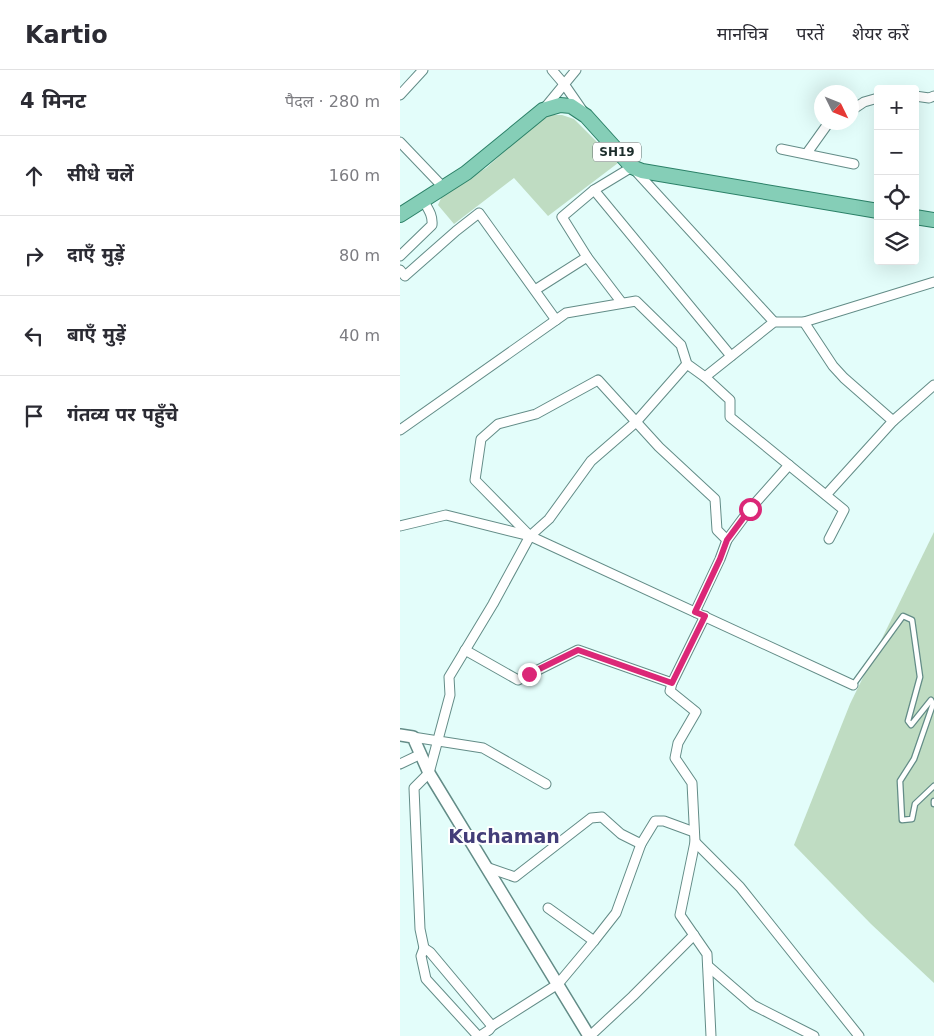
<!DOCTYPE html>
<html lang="hi">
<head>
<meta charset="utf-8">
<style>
  body { margin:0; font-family:"DejaVu Sans","Noto Sans Devanagari",sans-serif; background:#f7f7f7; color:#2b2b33 }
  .controls { position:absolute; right:15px; top:15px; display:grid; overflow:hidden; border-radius:5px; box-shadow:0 5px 20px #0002 }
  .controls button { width:45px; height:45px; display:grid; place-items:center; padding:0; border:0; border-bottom:1px solid #e1e1e2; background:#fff; color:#2b2b33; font:25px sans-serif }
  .compass { position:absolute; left:414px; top:15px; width:45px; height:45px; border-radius:50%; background:#fff; box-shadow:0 5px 20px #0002; rotate:133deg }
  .stop { position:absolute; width:15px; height:15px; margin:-11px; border:4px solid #db2777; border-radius:50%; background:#fff }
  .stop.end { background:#db2777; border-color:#fff; box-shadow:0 1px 5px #0008 }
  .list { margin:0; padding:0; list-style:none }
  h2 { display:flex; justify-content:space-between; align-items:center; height:65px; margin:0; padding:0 20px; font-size:21px }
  h2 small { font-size:16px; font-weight:400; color:#7c7c81 }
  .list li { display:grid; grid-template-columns:32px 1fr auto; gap:15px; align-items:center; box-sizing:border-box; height:80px; padding:0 20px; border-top:1px solid #e1e1e2 }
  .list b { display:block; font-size:19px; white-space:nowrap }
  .list em { font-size:16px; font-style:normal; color:#7c7c81 }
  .icon { flex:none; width:28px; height:28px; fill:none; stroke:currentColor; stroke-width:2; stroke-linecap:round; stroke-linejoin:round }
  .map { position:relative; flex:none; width:534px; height:966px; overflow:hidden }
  header { display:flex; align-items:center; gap:30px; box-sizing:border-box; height:70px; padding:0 25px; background:#fff; border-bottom:1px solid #e1e1e2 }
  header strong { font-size:24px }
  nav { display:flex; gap:28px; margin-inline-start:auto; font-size:18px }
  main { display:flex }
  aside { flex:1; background:#fff }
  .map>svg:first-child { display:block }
  .green { fill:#bfdcc2 }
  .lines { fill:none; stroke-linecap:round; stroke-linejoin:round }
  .service-casing { stroke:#638c87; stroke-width:7 }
  .minor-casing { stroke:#638c87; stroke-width:11 }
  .tertiary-casing { stroke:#638c87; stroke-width:14 }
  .primary-casing { stroke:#2b8067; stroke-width:16 }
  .service { stroke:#fff; stroke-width:4.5 }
  .minor { stroke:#fff; stroke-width:9 }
  .tertiary { stroke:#fff; stroke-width:11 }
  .primary { stroke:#85ceb7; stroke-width:14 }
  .route { stroke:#db2777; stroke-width:6 }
  .labels { text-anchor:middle; stroke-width:4; stroke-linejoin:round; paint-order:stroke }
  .shield { fill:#fff; stroke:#606c6b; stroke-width:1 }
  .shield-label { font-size:12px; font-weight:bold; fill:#1c2d2b }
  .district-label { font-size:19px; font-weight:bold; fill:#433d79; stroke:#fff }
</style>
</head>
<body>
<header>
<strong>Kartio</strong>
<nav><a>मानचित्र</a><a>परतें</a><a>शेयर करें</a></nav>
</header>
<main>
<aside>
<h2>4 मिनट<small>पैदल · 280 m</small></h2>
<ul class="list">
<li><svg class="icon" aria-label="ahead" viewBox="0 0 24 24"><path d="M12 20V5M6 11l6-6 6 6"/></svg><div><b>सीधे चलें</b></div><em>160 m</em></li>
<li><svg class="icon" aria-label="right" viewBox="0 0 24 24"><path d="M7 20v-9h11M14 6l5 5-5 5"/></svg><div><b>दाएँ मुड़ें</b></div><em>80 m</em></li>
<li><svg class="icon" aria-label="left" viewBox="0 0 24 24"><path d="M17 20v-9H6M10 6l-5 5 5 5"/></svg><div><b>बाएँ मुड़ें</b></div><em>40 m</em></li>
<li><svg class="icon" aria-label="arrive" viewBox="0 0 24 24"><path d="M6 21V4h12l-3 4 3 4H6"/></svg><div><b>गंतव्य पर पहुँचे</b></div></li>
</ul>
</aside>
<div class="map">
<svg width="534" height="966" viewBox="0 0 534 966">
  <rect width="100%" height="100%" fill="#e3fdfa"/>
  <!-- green -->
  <g class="green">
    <polygon points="145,45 162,45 174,49 218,93 148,146 114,108 54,154 38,135 43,124 86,98"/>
    <polygon points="534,462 534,913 471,854 394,775 450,634"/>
  </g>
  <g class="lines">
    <defs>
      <g id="service">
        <polyline points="453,615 503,546 512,550 520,607 508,651 511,655 531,630 533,634 514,689 500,711 502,750 512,749 515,734 534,716"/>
        <polyline points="534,731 534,734"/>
      </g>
      <g id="minor">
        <polyline points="152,0 164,14 182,40"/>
        <polyline points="0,25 23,0"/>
        <polyline points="515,26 529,28 534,26"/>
        <polyline points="143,40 176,0"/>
        <polyline points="452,40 464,32 478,28"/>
        <polyline points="0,72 43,117"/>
        <polyline points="381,79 454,94"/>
        <polyline points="407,83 427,55 431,52"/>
        <polyline points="194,120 331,286"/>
        <path d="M0 186 32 155C33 145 28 139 23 130"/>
        <polyline points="0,200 5,206 56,161 79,143 156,250"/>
        <polyline points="135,220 187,187"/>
        <polyline points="222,233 187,187 162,147 194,120 232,97 374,252"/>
        <polyline points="404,252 433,296 444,308 493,351"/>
        <polyline points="305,307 374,252 404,252 534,212"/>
        <polyline points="0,360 166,243 236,231 281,275 287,294 305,307 330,330 330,347 444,440 429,469"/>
        <polyline points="426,425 493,351 534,315"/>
        <polyline points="0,456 46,445 130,466 453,615"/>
        <polyline points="130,466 75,410 81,369 98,354 136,344 198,310 259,377 315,429 317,460 327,470 320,489 295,542"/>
        <polyline points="327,470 350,439 389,395"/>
        <polyline points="305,546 272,613 270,621 296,642 278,673 275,688 292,713 295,772 280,845 307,884 311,966"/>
        <polyline points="65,580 118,610 178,580 272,613"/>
        <polyline points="13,667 83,678 146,714"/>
        <polyline points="0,694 21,684"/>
        <polyline points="295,772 340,817 459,966"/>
        <polyline points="86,797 115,807 191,748 202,747 221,764 241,774"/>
        <polyline points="148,838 194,871"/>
        <polyline points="24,878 20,859 14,718 29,703 50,625 49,607 93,534 130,466 149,449 191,391 236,352 287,294"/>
        <polyline points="308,896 353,935 414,966"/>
        <polyline points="78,966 26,909 21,886 24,878 30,882 92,956"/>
        <polyline points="80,966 89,960 92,956 158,914 194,871 216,843 241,774 255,751 264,751 294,762"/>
        <polyline points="190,966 233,926 294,865"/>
      </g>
      <polyline id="tertiary" points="0,665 13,667 29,703 189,966"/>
      <g id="primary">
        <polyline points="0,145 66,103 143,40 160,35 171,36 186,46 232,97 242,101 478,141"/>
        <polyline points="515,147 534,150"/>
      </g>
    </defs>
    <!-- service casing -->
    <use href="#service" class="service-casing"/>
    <!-- minor casing -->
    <use href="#minor" class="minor-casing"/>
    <!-- tertiary casing -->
    <use href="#tertiary" class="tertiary-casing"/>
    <!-- primary casing -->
    <use href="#primary" class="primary-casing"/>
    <!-- service -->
    <use href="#service" class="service"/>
    <!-- minor -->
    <use href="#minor" class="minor"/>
    <!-- tertiary -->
    <use href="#tertiary" class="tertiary"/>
    <!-- primary -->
    <use href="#primary" class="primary"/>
  </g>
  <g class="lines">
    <!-- route -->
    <polyline class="route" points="129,604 178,580 272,613 305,546 295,542 320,489 327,470 350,439"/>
  </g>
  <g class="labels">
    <!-- shield labels -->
    <rect class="shield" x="193" y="72.5" width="48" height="19" rx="4"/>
    <g class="shield-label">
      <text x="217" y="86">SH19</text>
    </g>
    <!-- district labels -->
    <g class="district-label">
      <text x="104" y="773">Kuchaman</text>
    </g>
  </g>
</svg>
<div class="controls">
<button>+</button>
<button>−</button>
<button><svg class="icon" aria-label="locate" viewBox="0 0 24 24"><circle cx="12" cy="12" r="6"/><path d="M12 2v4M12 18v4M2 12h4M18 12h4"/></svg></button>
<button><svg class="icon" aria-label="layers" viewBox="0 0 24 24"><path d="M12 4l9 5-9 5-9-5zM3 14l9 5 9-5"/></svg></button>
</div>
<svg class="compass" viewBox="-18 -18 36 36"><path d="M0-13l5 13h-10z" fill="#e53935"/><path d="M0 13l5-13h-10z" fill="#7c7c81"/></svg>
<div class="stop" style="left:350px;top:439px"></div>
<div class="stop end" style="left:129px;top:604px"></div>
</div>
</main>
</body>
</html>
